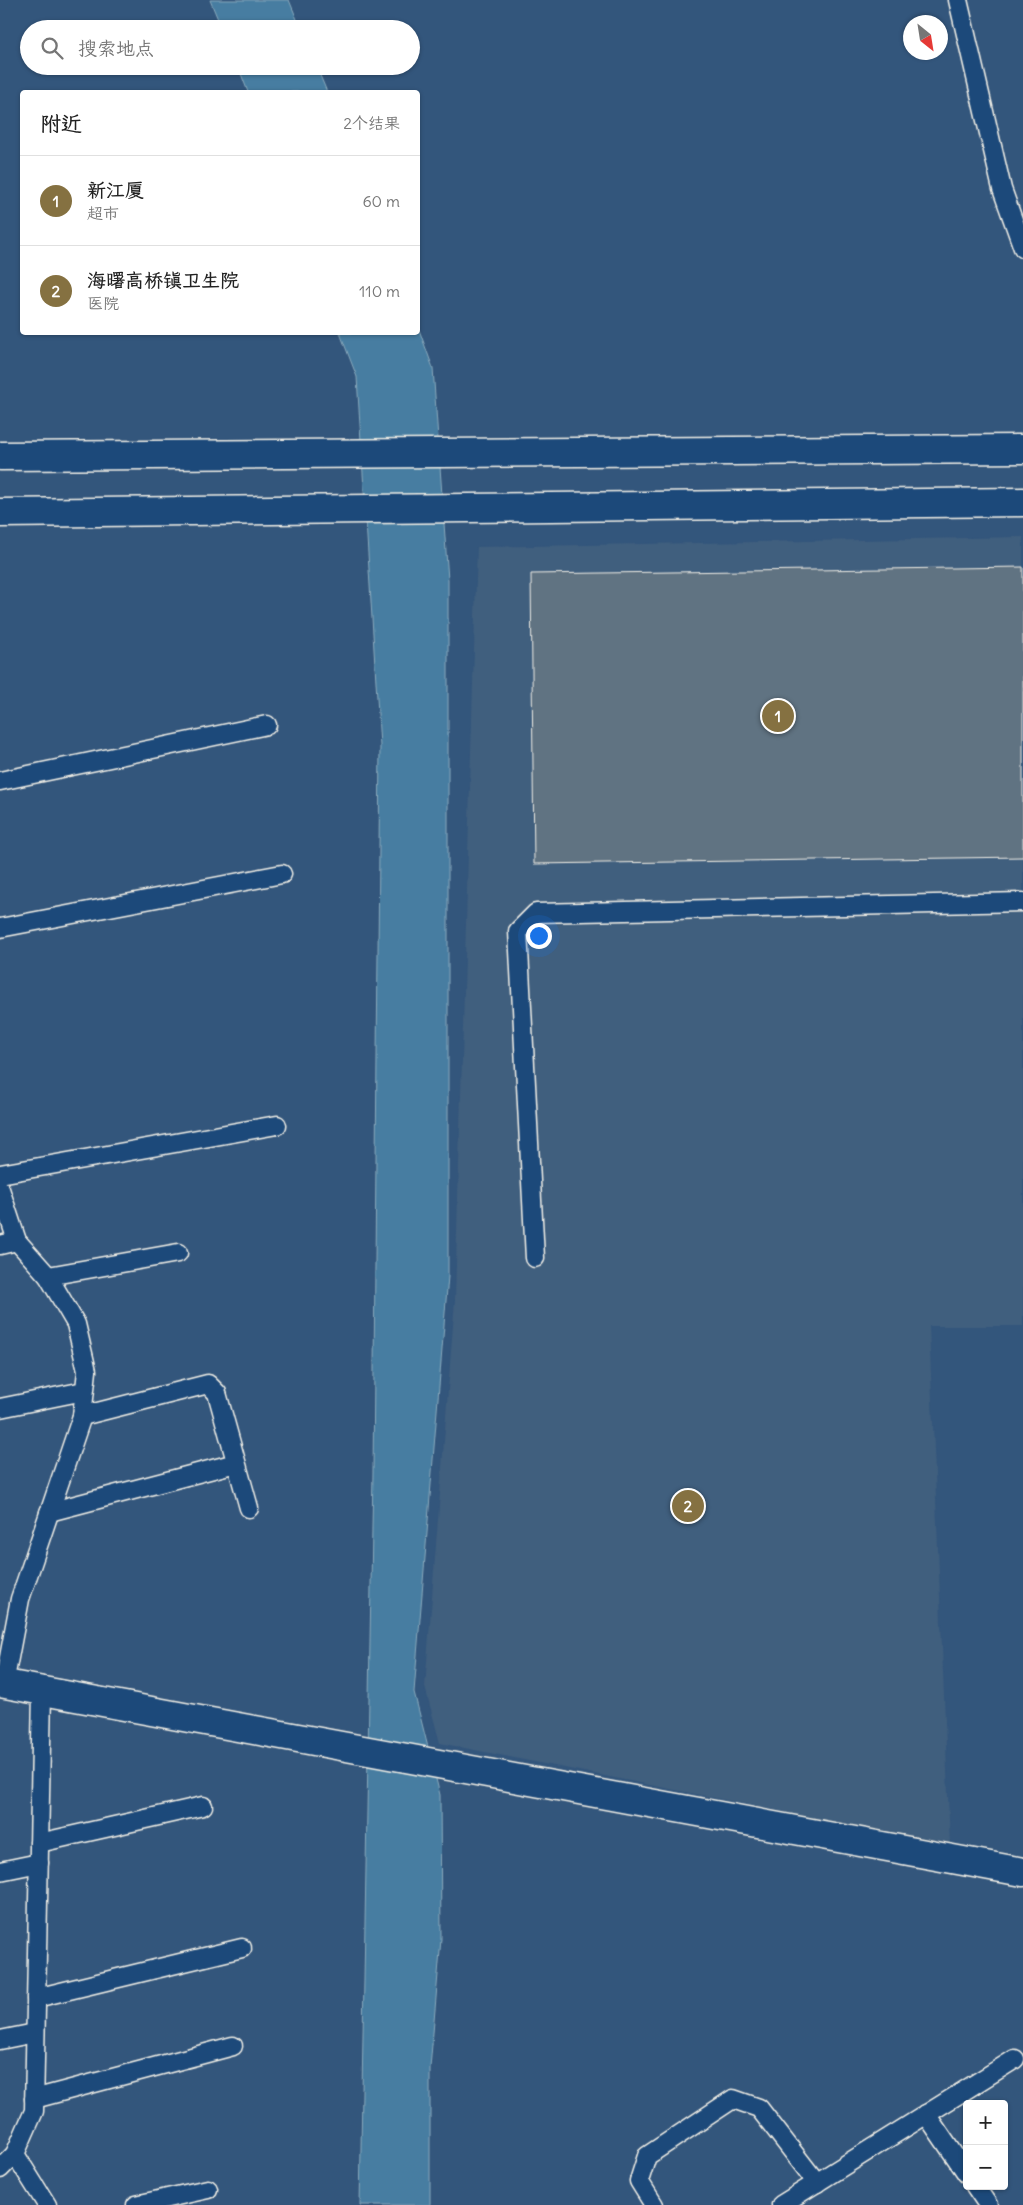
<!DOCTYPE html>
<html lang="zh">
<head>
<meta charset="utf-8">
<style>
  body { margin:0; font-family:Delius,"LXGW WenKai TC",sans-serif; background:#f6f6f6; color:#222 }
  .controls { position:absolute; right:15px; bottom:15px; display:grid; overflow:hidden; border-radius:5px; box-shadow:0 1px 4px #0004 }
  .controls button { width:45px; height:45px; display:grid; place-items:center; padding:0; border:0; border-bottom:1px solid #e0e0e0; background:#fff; color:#222; font:25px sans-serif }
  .compass { position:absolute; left:903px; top:15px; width:45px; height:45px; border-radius:50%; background:#fff; box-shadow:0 1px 4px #0004; rotate:150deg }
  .you { position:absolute; left:538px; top:935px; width:18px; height:18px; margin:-12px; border:4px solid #fff; border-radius:50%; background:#1a73e8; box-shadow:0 0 0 8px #1a73e833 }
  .badge { display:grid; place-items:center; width:32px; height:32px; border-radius:50%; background:#857141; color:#fff; font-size:16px; font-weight:700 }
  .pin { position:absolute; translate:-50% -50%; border:2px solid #fff; box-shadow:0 1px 5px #0006 }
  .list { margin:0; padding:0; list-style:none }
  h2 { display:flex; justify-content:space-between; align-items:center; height:65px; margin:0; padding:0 20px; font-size:21px }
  h2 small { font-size:16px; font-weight:400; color:#767676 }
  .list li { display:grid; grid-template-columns:32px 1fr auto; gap:15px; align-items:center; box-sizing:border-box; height:90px; padding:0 20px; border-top:1px solid #e0e0e0 }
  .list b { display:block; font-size:19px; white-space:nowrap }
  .list p { margin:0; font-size:16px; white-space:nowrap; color:#767676 }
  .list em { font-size:16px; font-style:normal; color:#767676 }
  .icon { flex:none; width:28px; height:28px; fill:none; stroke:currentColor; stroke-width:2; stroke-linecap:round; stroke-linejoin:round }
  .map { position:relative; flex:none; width:1023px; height:2205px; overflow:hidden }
  .search { position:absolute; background:#fff; box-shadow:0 1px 4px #0004; left:20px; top:20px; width:400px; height:55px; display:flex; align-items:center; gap:12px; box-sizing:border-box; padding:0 18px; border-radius:28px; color:#767676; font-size:19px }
  .panel { position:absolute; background:#fff; box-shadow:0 1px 4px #0004; left:20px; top:90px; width:400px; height:245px; border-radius:5px }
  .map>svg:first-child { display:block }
  .built { fill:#415f7e }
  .water { fill:#467da1; stroke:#8cabbd }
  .building { fill:#617382; stroke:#f4f1e8 }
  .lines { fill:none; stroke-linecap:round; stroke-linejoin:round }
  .service-casing { stroke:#f4f1e8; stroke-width:21 }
  .tertiary-casing { stroke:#f4f1e8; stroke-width:31 }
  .service { stroke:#1f4a7a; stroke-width:18 }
  .tertiary { stroke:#1f4a7a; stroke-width:28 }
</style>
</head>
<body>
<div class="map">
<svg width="1023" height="2205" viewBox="0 0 1023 2205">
  <rect width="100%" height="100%" fill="#33567c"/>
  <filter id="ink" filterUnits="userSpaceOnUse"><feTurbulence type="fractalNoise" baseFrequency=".02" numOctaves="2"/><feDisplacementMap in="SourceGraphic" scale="10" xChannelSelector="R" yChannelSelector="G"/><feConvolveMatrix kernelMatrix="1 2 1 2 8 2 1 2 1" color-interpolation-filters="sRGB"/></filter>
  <g filter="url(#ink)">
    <!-- built -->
    <polygon class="built" points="1023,537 1023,1326 929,1326 950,1845 440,1743 425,1687 455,1300 477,547"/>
    <!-- water -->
    <g class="water">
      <polygon points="210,0 289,0 301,29 222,29"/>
      <polygon points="238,66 316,66 327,92 248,92"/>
      <polygon points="418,327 433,368 448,580 448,1276 414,1692 440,1795 441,1939 430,2068 430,2205 360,2205 373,1473 380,746 357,377 340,333 418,332"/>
    </g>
    <!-- building -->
    <polygon class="building" points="1023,567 1023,857 534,864 531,574"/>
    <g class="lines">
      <defs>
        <g id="service">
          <polyline points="958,0 1002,189 1023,248"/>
          <polyline points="0,781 267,725"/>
          <polyline points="0,928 282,874"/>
          <polyline points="0,1174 277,1125"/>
          <polyline points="0,1189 17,1241 48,1276 76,1324 87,1371 82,1416 20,1599 4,1684"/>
          <polyline points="0,1245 17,1241"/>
          <polyline points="535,1258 518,931 536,913 1023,902"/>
          <polyline points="48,1276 178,1253"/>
          <polyline points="0,1408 84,1391"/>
          <polyline points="82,1416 208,1384 217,1393 249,1508"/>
          <polyline points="49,1512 236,1463"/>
          <polyline points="39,1843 203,1806"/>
          <polyline points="0,1871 39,1863"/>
          <polyline points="36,1998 242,1948"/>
          <polyline points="0,2040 35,2033"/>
          <polyline points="34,2099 233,2046"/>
          <polyline points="926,2114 967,2174"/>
          <polyline points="15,2154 47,2205"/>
          <polyline points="0,2169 15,2154 34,2111 42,1691"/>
          <polyline points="975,2186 988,2205"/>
          <polyline points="136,2205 208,2189"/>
          <polyline points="654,2205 639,2181 647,2156 733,2099 759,2108 817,2183"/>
          <polyline points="781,2205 1015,2059"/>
        </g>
        <g id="tertiary">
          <polyline points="0,456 1023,449"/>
          <polyline points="0,513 1023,502"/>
          <polyline points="0,1683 1023,1872"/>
        </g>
      </defs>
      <!-- service casing -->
      <use href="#service" class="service-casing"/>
      <!-- tertiary casing -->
      <use href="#tertiary" class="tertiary-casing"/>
      <!-- service -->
      <use href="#service" class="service"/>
      <!-- tertiary -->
      <use href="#tertiary" class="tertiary"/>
    </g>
  </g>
</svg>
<div class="controls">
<button>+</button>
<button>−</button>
</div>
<svg class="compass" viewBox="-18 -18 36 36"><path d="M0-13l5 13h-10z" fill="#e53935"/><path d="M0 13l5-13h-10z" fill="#767676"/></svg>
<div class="you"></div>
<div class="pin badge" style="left:778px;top:716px">1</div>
<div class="pin badge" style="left:688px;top:1506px">2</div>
<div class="search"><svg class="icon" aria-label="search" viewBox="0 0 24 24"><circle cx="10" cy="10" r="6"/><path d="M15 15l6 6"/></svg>搜索地点</div>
<section class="panel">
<h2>附近<small>2个结果</small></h2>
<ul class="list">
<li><span class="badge">1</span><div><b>新江厦</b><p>超市</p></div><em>60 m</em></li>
<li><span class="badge">2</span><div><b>海曙高桥镇卫生院</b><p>医院</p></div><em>110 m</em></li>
</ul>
</section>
</div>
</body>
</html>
